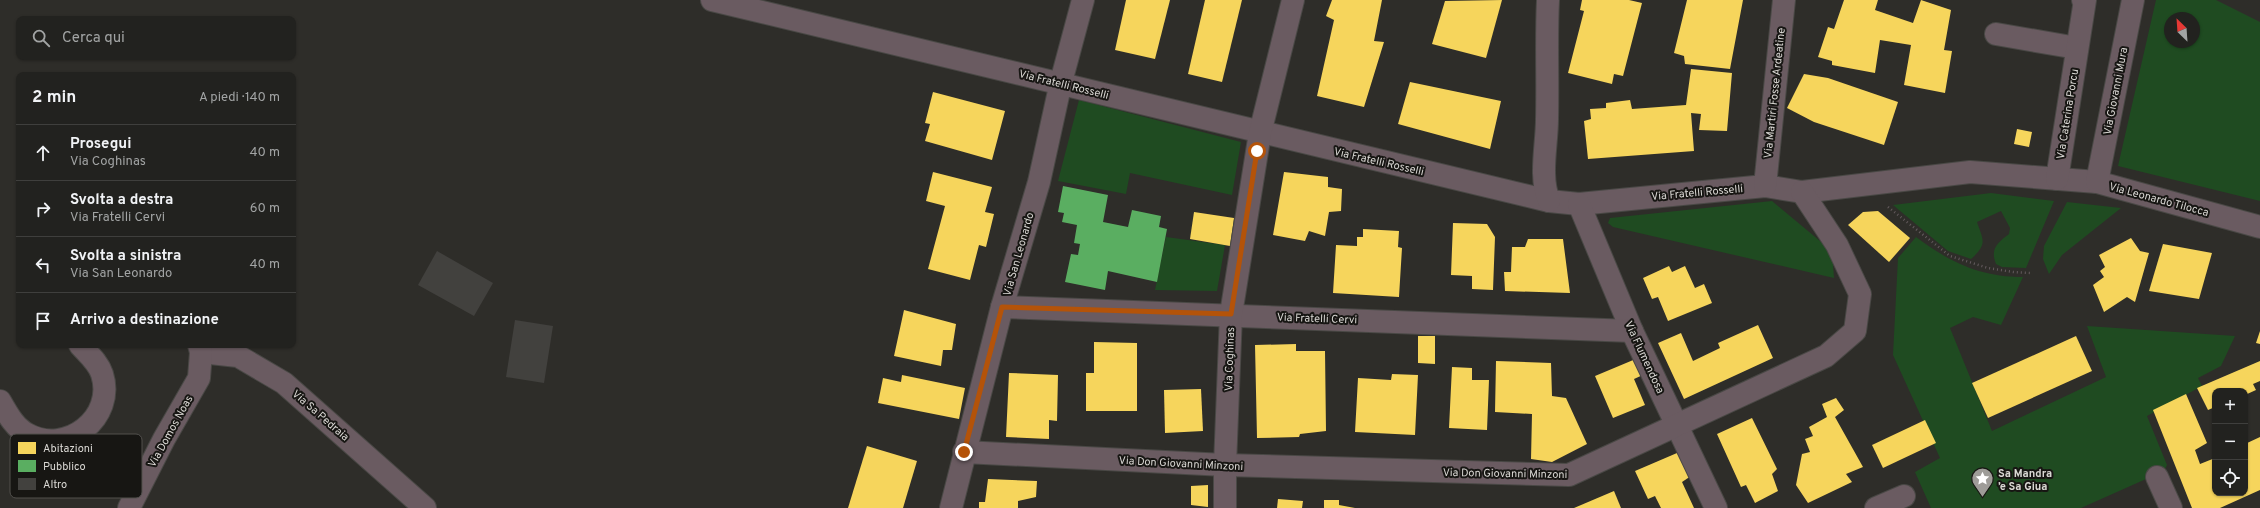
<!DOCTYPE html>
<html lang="it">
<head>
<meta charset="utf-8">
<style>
  body { margin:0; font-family:Overpass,sans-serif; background:#2e2f2c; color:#f1f3f6 }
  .controls { position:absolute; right:12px; bottom:12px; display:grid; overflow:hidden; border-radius:8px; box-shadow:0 1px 3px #0004 }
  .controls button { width:36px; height:36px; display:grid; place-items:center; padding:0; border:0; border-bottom:1px solid #3f3f3d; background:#22221f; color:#f1f3f6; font:20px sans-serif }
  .compass { position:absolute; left:2164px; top:12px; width:36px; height:36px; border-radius:50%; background:#22221f; box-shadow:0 1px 3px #0004; rotate:335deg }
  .stop { position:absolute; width:12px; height:12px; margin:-9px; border:3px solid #b45309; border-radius:50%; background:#fff }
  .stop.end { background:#b45309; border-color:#fff; box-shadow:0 1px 4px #0008 }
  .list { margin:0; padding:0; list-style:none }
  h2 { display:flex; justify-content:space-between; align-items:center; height:52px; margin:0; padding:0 16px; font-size:17px }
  h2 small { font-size:13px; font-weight:400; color:#a2a4a4 }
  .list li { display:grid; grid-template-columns:26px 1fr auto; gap:12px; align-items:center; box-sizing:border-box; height:56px; padding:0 16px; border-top:1px solid #3f3f3d }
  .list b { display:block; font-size:15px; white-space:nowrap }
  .list p { margin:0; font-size:13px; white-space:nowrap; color:#a2a4a4 }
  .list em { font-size:13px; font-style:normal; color:#a2a4a4 }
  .icon { flex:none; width:22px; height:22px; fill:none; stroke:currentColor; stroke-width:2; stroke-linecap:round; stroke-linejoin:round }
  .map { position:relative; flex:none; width:2260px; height:508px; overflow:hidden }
  .search { position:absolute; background:#22221f; box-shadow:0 1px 3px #0004; left:16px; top:16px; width:280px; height:44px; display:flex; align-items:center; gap:10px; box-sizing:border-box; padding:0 14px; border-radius:8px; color:#a2a4a4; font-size:15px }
  .panel { position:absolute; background:#22221f; box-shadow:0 1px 3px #0004; left:16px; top:72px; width:280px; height:276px; border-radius:8px }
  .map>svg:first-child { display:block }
  .green { fill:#1f4b21; fill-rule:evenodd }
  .homes { fill:#f6d55c }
  .public { fill:#5aae61 }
  .building { fill:#42413e }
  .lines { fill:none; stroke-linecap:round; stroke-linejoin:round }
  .street-casing { stroke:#494845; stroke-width:24 }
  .path { stroke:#645b5e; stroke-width:2.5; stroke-dasharray:1 3; stroke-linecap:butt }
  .street { stroke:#6a5b61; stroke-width:22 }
  .route { stroke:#b45309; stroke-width:5 }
  .labels { text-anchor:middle; stroke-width:4; stroke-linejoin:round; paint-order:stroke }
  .street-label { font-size:11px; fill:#dad8d4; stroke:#171613 }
  .poi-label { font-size:11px; font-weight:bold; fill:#dad8d4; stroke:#171613; text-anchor:start }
  .key { fill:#171613; stroke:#52504d; stroke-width:1 }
  .key-label { font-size:11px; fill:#dad8d4 }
</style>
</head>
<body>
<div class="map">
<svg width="2260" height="508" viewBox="0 0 2260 508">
  <rect width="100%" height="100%" fill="#2e2d29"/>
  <!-- green -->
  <g class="green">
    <path d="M2156 0H2216L2260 22V201L2118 166ZM2170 18H2194V42H2170Z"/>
    <polygon points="1079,100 1241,142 1232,195 1130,173 1126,194 1058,181"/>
    <path d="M1991 193 2054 201 2026 268 2002 267 1996 264C1990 249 1997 243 2009 234L2010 228 2001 211 1977 222C1983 240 1988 244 1971 259L1948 251 1893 205Z"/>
    <polygon points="1772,201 1832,251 1834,278 1613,227 1608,223 1610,218"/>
    <polygon points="2067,202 2121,208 2062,255 2049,274 2043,259 2044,246"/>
    <polygon points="1166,237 1225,245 1217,291 1155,290"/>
    <path d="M1916 237C1950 262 1979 277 2023 277L2001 325 1973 317 1950 328 1992 431 2106 377 2087 326 2235 336 2221 366 2198 378 2202 386 2147 416 2167 465 2164 471 2081 508H1931L1915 472 1940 458 1893 355 1898 258Z"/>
  </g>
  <!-- homes -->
  <g class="homes">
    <polygon points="1126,0 1170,0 1155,59 1115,50"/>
    <polygon points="1205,0 1242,0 1222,82 1188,74"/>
    <polygon points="1332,0 1382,0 1374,41 1384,42 1364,107 1317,96 1334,20 1326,16"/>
    <polygon points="1502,0 1486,58 1432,44 1445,1"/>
    <polygon points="1582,0 1629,0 1642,3 1623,76 1614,74 1612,84 1568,73 1584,11 1580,10"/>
    <polygon points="1687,0 1743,0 1730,69 1685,64 1684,56 1674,53"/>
    <polygon points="1844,0 1878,0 1875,10 1913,23 1921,0 1951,10 1944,50 1952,51 1945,93 1904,85 1911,45 1880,40 1875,73 1832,65 1832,61 1818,57 1828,27 1834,29"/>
    <polygon points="1691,69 1732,73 1727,131 1699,130 1701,114 1691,113 1694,151 1588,159 1584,121 1591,119 1590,109 1606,108 1606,103 1630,100 1632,109 1686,105"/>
    <polygon points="1804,74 1828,78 1898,102 1884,145 1814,122 1787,108"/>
    <polygon points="1410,82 1501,101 1490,149 1398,124"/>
    <polygon points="933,92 1005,111 992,160 925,141 930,124 925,123"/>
    <polygon points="2017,129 2032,132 2029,147 2014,144"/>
    <polygon points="933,172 992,187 985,212 994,214 986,247 979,245 970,280 928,269 945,206 926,201"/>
    <polygon points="1284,172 1328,177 1328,187 1342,189 1341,211 1329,212 1325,236 1309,231 1305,241 1273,235"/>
    <polygon points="1878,211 1910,238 1889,262 1848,225 1863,212"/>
    <polygon points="1194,212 1234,218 1230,246 1190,239"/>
    <polygon points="1453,223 1487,224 1495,237 1493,290 1472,289 1472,276 1451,275"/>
    <polygon points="1363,229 1399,231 1398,247 1402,248 1399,297 1333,293 1336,245 1357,246 1357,237 1363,237"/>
    <polygon points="2131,238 2140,251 2149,253 2135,302 2127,297 2104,312 2093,285 2104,277 2100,271 2105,267 2099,255"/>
    <polygon points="1528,239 1563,239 1570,293 1505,291 1504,272 1511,272 1512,247 1525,247"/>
    <polygon points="2163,244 2212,253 2199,299 2149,291"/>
    <polygon points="1669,266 1672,272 1685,266 1695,288 1704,284 1712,303 1668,321 1658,297 1652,299 1643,278"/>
    <polygon points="904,310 956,324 952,350 943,350 941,366 894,356"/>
    <polygon points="1758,325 1773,358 1684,399 1658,343 1681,333 1693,361 1720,348 1718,343"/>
    <polygon points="2260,331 2260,344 2256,343"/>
    <polygon points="1418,336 1435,336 1435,364 1418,363"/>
    <polygon points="2076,336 2092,371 1988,418 1972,383"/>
    <polygon points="1094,342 1137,343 1137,411 1086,411 1086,373 1094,373"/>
    <polygon points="1296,344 1296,351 1325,351 1326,431 1300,434 1299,437 1257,438 1255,345"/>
    <polygon points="1638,358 1645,374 1634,379 1645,405 1613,418 1595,376"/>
    <polygon points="1496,361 1551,363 1552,396 1566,398 1587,444 1552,462 1531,459 1532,414 1495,412"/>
    <polygon points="2260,361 2260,381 2253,384 2256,390 2245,395 2245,391 2215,391 2215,407 2208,410 2197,388"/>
    <polygon points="1452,367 1472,368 1472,380 1489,380 1487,430 1449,428"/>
    <polygon points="1009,373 1058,375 1057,421 1049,420 1049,439 1006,437"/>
    <polygon points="1392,374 1418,375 1415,435 1355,432 1358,378 1391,380"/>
    <polygon points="902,375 965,388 959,419 878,403 883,378 901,382"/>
    <polygon points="1201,389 1203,431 1165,433 1164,390"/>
    <polygon points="2186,394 2207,443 2195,450 2200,464 2215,458 2215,493 2245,493 2245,444 2260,437 2260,490 2220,508 2192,508 2153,410"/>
    <polygon points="1836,398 1844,410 1835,417 1863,467 1846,474 1852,482 1808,503 1796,485 1802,454 1810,452 1805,439 1813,436 1809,427 1827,417 1822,404"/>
    <polygon points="1752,418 1777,469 1772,474 1778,491 1755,503 1746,485 1741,487 1717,434"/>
    <polygon points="1925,420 1936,443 1883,468 1872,445"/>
    <polygon points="867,446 917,461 903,508 848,508"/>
    <polygon points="1677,453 1691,476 1682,482 1694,508 1661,508 1655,496 1648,499 1635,471"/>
    <polygon points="988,479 1037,481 1036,497 1018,501 1018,508 979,508 979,502 985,502"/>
    <polygon points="1208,485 1208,507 1191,505 1191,486"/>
    <polygon points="1614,491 1621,508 1574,508"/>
    <polygon points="1278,499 1303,501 1302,508 1277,508"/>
    <polygon points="1324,500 1339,500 1339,505 1355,508 1324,508"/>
  </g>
  <!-- public -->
  <polygon class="public" points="1063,186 1108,195 1103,222 1128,227 1132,210 1161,216 1159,227 1167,229 1157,282 1108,271 1105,290 1065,282 1071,254 1078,255 1080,244 1074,243 1077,225 1062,222 1064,213 1058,212"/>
  <!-- building -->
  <g class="building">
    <polygon points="437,251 493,283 474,316 418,285"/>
    <polygon points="515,320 553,326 544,383 506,377"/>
  </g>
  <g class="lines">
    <defs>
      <g id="street">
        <polyline points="712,0 1549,201 1579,204 1765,186 1802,192 1970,172 2097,182 2260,227"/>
        <path d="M1548 0C1546 40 1548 79 1547 119 1547 145 1539 176 1549 201"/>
        <polyline points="1996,34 2077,48"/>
        <polyline points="2057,179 2085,0 2083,0"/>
        <polyline points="2097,182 2133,0"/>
        <polyline points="1765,186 1784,0"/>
        <polyline points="1579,204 1632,331 1716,508"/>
        <polyline points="1002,307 1632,331"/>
        <polyline points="201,352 238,356 284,383 425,508"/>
        <path d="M0 401C7 413 14 427 27 434 66 456 116 418 102 374 98 362 88 354 80 345"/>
        <polyline points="964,452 1225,465 1569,475 1826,356 1855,331 1860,294 1837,245 1802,192"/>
        <polyline points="2157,477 2171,508"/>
        <polyline points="129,508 164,439 199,378 201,352 199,345"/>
        <polyline points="951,508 1002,307 1039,182 1061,82 1083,0"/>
        <polyline points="1225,508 1225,465 1231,314 1260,133 1293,0"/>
        <polyline points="1876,508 1904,496"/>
      </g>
    </defs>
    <!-- street casing -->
    <use href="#street" class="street-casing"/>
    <!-- path -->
    <polyline class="path" points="1888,207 1950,256 1988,268 2013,272 2031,273"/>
    <!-- street -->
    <use href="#street" class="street"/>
  </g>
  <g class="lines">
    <!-- route -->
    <polyline class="route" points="964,452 1002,307 1231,314 1257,151"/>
  </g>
  <!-- icons -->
  <defs>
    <symbol id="sight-pin" viewBox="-11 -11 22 30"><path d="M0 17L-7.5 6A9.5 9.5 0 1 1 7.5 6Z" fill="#9e9c98" stroke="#171613"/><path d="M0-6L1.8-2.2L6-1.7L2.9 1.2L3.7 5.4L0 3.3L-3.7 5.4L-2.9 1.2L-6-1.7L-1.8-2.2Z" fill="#fff"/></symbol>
  </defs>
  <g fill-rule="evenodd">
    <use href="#sight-pin" x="1970" y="466" width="25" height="34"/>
  </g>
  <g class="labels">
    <!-- street labels -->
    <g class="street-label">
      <text transform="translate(1064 84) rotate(14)" y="4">Via Fratelli Rosselli</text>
      <text transform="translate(2115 91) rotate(-79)" y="4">Via Giovanni Mura</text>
      <text transform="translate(1774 93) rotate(-84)" y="4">Via Martiri Fosse Ardeatine</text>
      <text transform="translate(2067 114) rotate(-81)" y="4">Via Caterina Porcu</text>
      <text transform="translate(1379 161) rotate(13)" y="4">Via Fratelli Rosselli</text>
      <text transform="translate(1697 192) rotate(-5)" y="4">Via Fratelli Rosselli</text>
      <text transform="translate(2159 199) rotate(15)" y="4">Via Leonardo Tilocca</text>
      <text transform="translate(1018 254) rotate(-74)" y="4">Via San Leonardo</text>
      <text transform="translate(1317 318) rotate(2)" y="4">Via Fratelli Cervi</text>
      <text transform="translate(1645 357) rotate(65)" y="4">Via Flumendosa</text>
      <text transform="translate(1229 359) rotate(-88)" y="4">Via Coghinas</text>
      <text transform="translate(321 415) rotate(41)" y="4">Via Sa Pedraia</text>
      <text transform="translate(170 431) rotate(-61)" y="4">Via Domos Noas</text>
      <text transform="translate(1181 463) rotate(3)" y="4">Via Don Giovanni Minzoni</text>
      <text transform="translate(1505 473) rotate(1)" y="4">Via Don Giovanni Minzoni</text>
    </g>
    <!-- poi labels -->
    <g class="poi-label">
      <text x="1998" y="477">Sa Mandra<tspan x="1998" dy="13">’e Sa Giua</tspan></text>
    </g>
  </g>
  <!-- legend -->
  <rect x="10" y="434" width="132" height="64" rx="6" class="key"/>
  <rect x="18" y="442" width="18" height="12" fill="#f6d55c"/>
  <rect x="18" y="460" width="18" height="12" fill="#5aae61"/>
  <rect x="18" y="478" width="18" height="12" fill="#42413e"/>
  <g class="key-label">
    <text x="43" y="452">Abitazioni</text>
    <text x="43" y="470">Pubblico</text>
    <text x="43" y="488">Altro</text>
  </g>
</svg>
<div class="controls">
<button>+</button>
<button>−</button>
<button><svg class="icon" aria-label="locate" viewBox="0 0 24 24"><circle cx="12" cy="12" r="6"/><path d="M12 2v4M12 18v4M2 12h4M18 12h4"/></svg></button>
</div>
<svg class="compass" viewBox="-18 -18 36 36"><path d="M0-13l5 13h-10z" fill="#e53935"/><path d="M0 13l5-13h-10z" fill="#a2a4a4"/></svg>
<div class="stop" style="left:1257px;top:151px"></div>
<div class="stop end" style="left:964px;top:452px"></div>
<div class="search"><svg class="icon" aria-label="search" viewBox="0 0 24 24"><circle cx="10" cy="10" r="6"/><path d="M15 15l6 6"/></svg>Cerca qui</div>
<section class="panel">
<h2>2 min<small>A piedi · 140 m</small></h2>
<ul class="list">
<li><svg class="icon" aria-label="ahead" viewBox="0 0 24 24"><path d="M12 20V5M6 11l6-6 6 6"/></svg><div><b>Prosegui</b><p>Via Coghinas</p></div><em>40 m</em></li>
<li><svg class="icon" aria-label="right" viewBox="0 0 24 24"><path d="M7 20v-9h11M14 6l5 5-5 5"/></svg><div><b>Svolta a destra</b><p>Via Fratelli Cervi</p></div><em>60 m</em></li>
<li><svg class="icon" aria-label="left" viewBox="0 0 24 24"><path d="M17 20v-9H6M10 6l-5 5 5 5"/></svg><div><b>Svolta a sinistra</b><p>Via San Leonardo</p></div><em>40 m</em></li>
<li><svg class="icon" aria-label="arrive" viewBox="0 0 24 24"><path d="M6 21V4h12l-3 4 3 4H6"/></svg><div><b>Arrivo a destinazione</b></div></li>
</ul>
</section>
</div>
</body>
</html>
